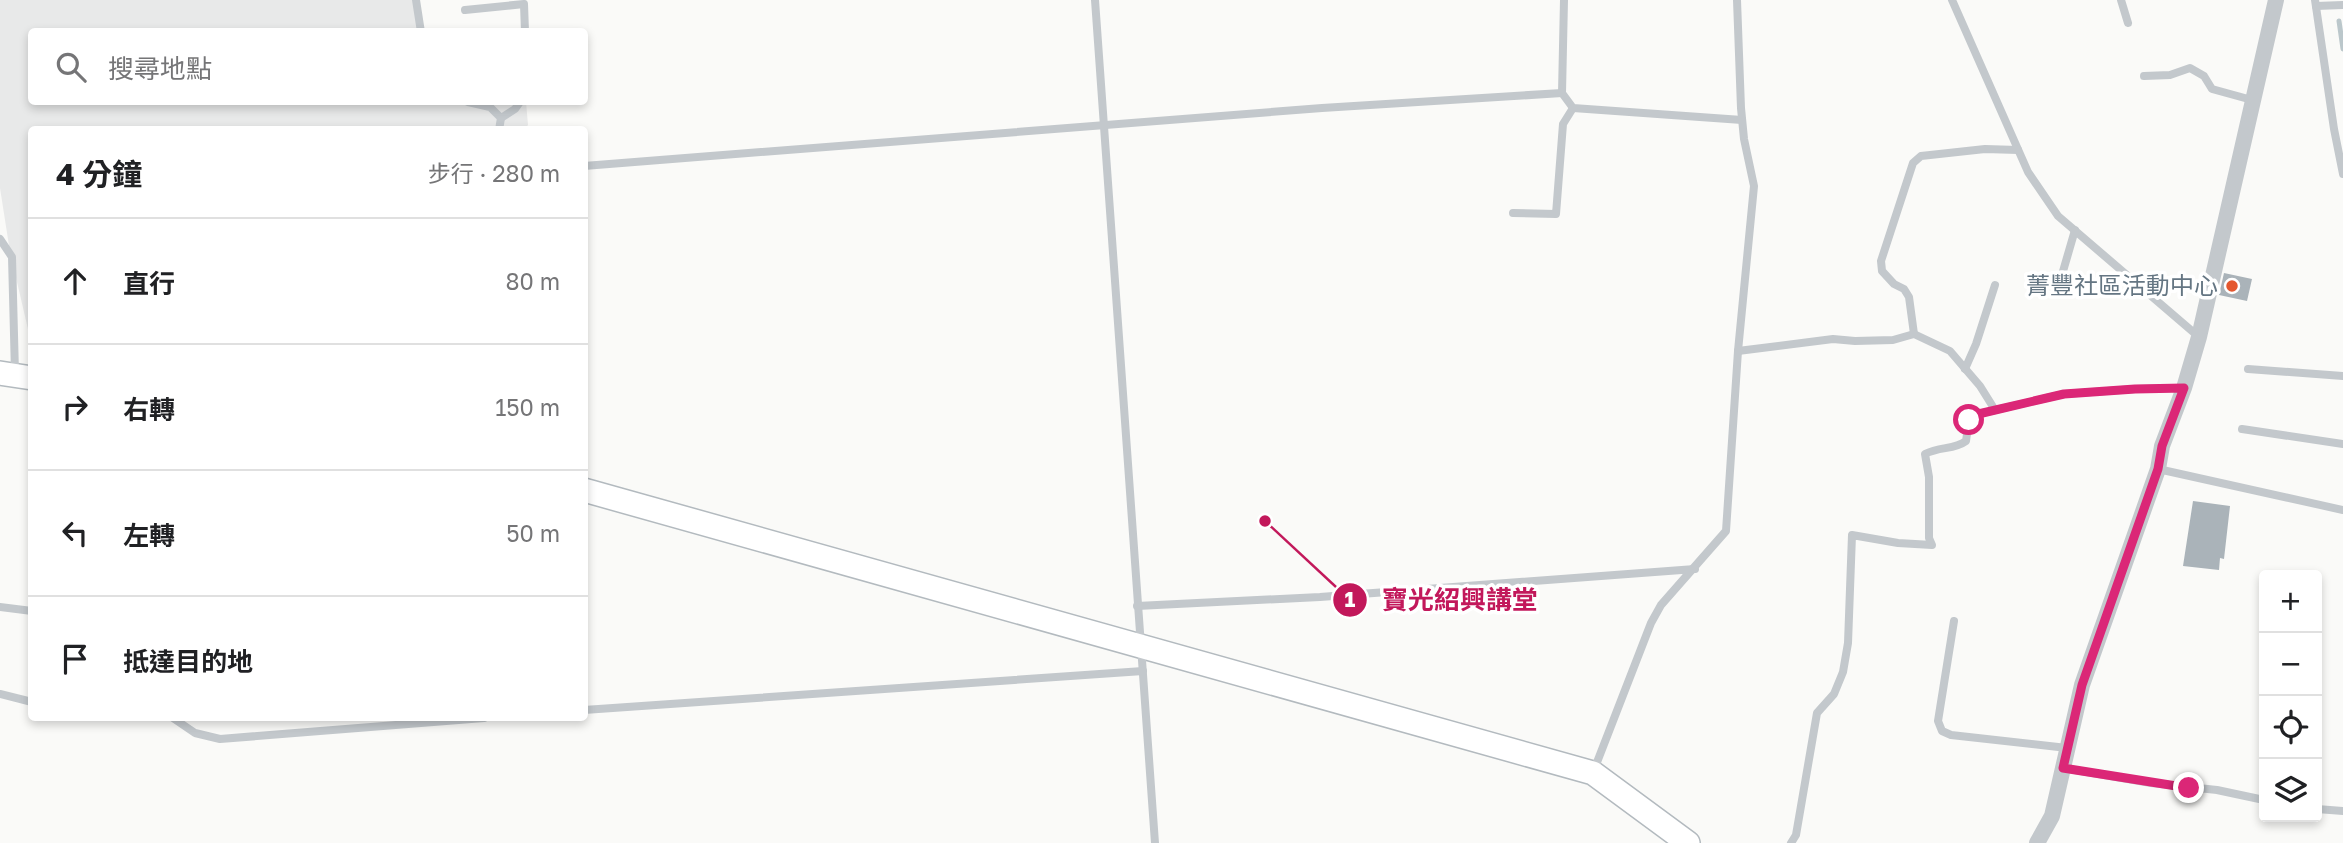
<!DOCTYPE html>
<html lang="zh-TW">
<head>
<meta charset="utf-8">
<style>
  body { margin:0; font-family:"Golos Text","Noto Sans TC",sans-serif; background:#f2f2f2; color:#202124 }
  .controls { position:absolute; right:21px; bottom:21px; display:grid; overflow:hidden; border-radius:7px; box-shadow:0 4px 10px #0003 }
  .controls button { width:63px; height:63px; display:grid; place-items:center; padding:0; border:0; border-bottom:2px solid #e0e0e0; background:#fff; color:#202124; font:35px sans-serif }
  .stop { position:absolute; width:21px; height:21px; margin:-16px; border:5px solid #db2777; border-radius:50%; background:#fff }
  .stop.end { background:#db2777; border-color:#fff; box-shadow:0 2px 7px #0008 }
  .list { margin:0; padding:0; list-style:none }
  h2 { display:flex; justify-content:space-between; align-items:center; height:91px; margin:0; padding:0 28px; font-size:30px }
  h2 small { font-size:23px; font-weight:400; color:#757577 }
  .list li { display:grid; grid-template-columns:46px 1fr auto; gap:21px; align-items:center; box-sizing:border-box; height:126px; padding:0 28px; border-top:2px solid #e0e0e0 }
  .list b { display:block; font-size:26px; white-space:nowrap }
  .list em { font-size:23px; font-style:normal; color:#757577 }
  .icon { flex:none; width:38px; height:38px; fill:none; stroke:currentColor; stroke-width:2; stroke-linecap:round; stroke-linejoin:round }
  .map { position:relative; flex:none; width:2343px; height:843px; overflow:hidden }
  .search { position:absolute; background:#fff; box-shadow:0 4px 10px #0003; left:28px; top:28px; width:560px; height:77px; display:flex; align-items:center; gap:18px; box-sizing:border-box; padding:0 24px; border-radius:7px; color:#757577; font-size:26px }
  .panel { position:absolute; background:#fff; box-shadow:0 4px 10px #0003; left:28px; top:126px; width:560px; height:595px; border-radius:7px }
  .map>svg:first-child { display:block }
  .built { fill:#e8e9e9 }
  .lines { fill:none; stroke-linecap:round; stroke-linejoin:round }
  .stream { stroke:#bbc7cb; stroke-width:5 }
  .building { fill:#aab3b9 }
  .secondary-casing { stroke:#b3babf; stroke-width:26 }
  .lane { stroke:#c3c8cc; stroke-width:8 }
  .street { stroke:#c3c8cc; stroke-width:16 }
  .secondary { stroke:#fff; stroke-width:23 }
  .route { stroke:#db2777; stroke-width:9 }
  .poi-dot { fill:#e4572e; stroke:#fff; stroke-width:2.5 }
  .labels { text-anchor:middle; stroke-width:7; stroke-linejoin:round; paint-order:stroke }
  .poi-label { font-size:24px; fill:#657683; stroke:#fff; text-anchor:end }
  .leader { fill:none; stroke:#c2185b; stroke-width:2.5 }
  .callout-dot { fill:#c2185b; stroke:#fff; stroke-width:2.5 }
  .mark-label { font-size:21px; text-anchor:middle; font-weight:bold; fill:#fff }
  .callout-label { font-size:26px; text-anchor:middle; font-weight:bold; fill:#c2185b; stroke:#fff; stroke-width:7; stroke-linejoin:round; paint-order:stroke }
</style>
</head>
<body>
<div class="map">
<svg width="2343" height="843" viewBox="0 0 2343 843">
  <rect width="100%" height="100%" fill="#fafaf8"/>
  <!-- built -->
  <polygon class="built" points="0,0 418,0 418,31 32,32 32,102 526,102 528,125 524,130 32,130 31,342 10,252 0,188"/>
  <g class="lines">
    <!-- stream -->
    <polyline class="stream" points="2339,21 2343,49"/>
  </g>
  <!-- building -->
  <g class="building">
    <polygon points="2224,273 2252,279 2247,301 2219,295"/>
    <polygon points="2193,501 2230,506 2224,559 2220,558 2219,570 2183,566"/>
  </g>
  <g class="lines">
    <defs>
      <g id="secondary">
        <polyline points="0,373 32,378"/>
        <polyline points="584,490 1593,773 1688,843"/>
      </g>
    </defs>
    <!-- secondary casing -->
    <use href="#secondary" class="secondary-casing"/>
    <!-- lane -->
    <g class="lane">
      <polyline points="416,0 421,32"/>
      <polyline points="1095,0 1155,843"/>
      <polyline points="1564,0 1562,93 1573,108 1742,120"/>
      <polyline points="1952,0 2028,172 2058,216 2199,337"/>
      <polyline points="2121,0 2128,23"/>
      <polyline points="2315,0 2334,129 2343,174"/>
      <polyline points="2316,6 2343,5"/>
      <polyline points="465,10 524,4 525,32"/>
      <polyline points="2144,76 2170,75 2190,68 2204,76 2212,89 2252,100"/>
      <polyline points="468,102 490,107 501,118 499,130"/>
      <polyline points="501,118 515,109 520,102"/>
      <polyline points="584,166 1322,108 1562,93"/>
      <polyline points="1513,213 1556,214 1563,124 1573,108"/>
      <polyline points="0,239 12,257 15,373"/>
      <polyline points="2059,285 2075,230"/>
      <polyline points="1914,334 1909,297 1904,289 1894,284 1882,271 1881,261 1913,163 1921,156 1985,149 2018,150"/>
      <polyline points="1738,351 1833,339 1855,341 1893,340 1914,334 1950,351 1980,386 1995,410"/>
      <polyline points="1965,369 1976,344 1995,285"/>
      <polyline points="2248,369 2343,376"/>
      <polyline points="2242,429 2343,444"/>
      <polyline points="2158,469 2343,510"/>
      <polyline points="1137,606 1320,597 1695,569"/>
      <polyline points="0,607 32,611"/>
      <polyline points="1954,621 1938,721 1942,731 1951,735 2067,748"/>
      <polyline points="0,694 32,702"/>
      <polyline points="584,710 1143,671"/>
      <polyline points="173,718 195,733 220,739 484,718"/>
      <polyline points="2063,768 2151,783 2217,790 2264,800"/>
      <polyline points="1594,770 1651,623 1661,605 1726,531 1738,351 1754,186 1744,139 1741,108 1737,0"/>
      <polyline points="2317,809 2343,811"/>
      <path d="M1791 843 1796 835 1817 713 1834 694 1843 672 1848 643 1852 535 1898 543 1932 545 1929 538V477L1925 454C1940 446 1954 450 1966 441L1969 420 1974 415 2064 394 2135 389 2184 388"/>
    </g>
    <!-- street -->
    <polyline class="street" points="2037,843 2052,816 2082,685 2158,469 2162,446 2184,388 2199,337 2276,0"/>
    <!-- secondary -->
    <use href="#secondary" class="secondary"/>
  </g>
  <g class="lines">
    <!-- route -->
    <polyline class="route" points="1969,420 1974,415 2064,394 2135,389 2184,388 2162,446 2158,469 2082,685 2063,768 2189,788"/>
  </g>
  <!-- markers -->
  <circle class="poi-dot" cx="2232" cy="286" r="7"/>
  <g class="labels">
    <!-- poi labels -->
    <g class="poi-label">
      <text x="2218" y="294">菁豐社區活動中心</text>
    </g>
  </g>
  <!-- callouts -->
  <path class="leader" d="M1265 521L1350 600"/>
  <g class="callout-dot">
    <circle cx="1265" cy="521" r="7"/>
    <circle cx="1350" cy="600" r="18"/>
  </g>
  <g class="mark-label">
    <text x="1350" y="607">1</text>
  </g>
  <g class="callout-label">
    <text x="1460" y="609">寶光紹興講堂</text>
  </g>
</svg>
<div class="controls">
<button>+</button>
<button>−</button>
<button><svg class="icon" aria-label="locate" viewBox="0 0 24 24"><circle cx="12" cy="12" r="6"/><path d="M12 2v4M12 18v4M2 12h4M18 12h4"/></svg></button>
<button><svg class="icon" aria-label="layers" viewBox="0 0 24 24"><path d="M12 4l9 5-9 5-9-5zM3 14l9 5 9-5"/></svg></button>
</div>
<div class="stop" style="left:1969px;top:420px"></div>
<div class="stop end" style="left:2189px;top:788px"></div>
<div class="search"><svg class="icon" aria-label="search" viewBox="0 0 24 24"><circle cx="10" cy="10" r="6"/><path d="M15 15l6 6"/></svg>搜尋地點</div>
<section class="panel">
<h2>4 分鐘<small>步行 · 280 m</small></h2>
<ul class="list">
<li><svg class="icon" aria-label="ahead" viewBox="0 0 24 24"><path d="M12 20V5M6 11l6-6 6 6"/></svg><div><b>直行</b></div><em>80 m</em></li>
<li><svg class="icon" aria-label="right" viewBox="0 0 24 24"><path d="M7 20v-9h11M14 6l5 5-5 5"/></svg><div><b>右轉</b></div><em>150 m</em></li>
<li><svg class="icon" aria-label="left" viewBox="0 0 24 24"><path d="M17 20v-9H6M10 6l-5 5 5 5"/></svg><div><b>左轉</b></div><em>50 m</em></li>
<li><svg class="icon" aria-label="arrive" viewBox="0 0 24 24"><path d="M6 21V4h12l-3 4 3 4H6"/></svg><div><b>抵達目的地</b></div></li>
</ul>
</section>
</div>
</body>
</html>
